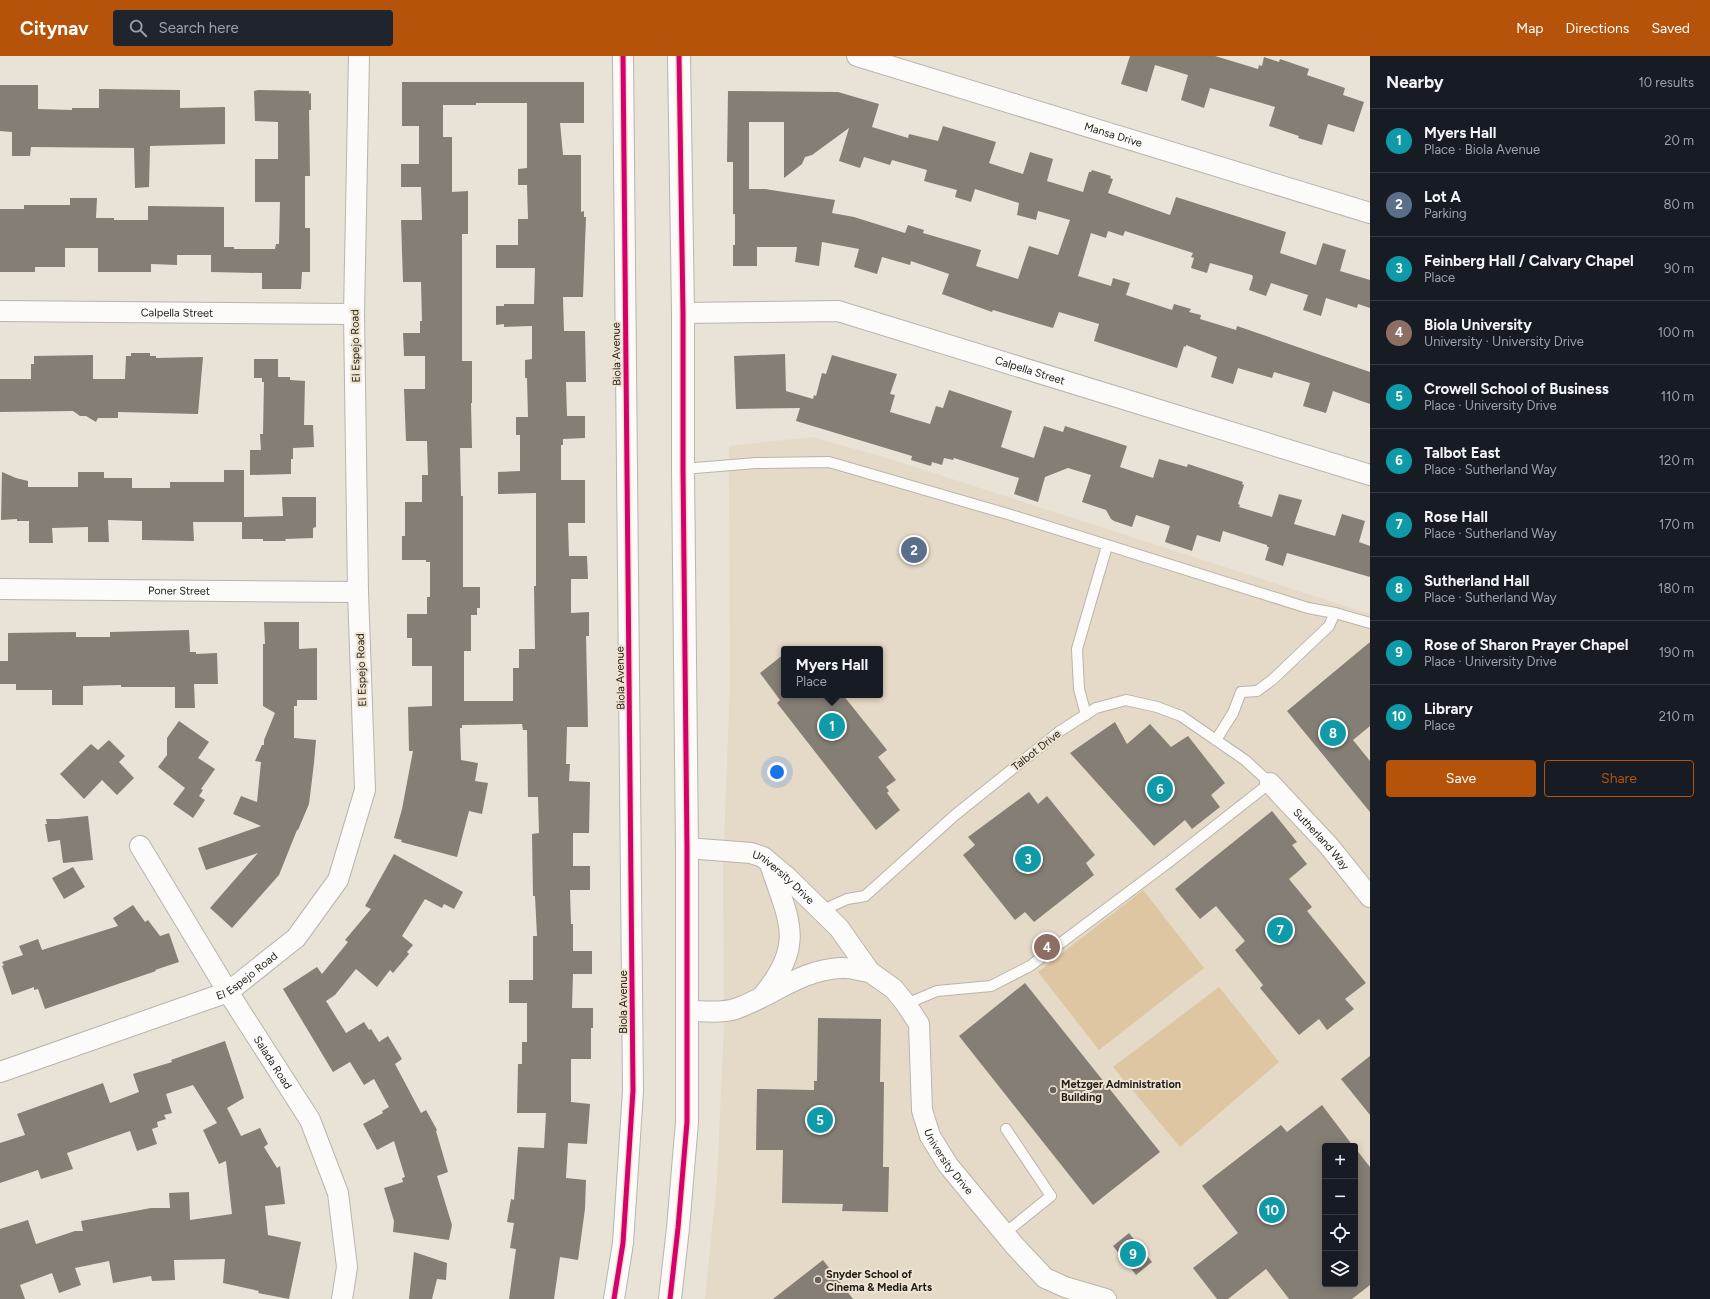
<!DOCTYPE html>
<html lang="en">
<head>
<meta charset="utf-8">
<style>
  body { margin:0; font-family:Figtree,sans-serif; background:#20242c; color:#f1f3f6 }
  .controls { position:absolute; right:12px; bottom:12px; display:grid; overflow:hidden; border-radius:4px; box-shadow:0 2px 10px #0003 }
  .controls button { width:36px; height:36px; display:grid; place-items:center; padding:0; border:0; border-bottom:1px solid #363941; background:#171b24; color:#f1f3f6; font:20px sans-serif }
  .you { position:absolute; left:777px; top:716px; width:14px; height:14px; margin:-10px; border:3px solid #fff; border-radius:50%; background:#1a73e8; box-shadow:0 0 0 6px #1a73e833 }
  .badge { display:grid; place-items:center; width:26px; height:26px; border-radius:50%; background:#b45309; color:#fff; font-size:13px; font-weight:700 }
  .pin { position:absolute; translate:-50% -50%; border:2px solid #fff; box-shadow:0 1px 4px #0006 }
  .popup { position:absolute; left:781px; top:590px; width:102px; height:52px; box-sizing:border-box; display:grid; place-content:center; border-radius:4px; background:#171b24; filter:drop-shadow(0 1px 3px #0005); font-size:13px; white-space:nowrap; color:#9ea1a6 }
  .popup b { font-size:15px; color:#f1f3f6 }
  .popup::after { content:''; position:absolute; left:50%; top:100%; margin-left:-8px; border:8px solid transparent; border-top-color:#171b24 }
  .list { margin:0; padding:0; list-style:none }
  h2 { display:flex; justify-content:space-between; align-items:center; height:52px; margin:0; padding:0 16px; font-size:17px }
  h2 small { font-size:13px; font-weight:400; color:#9ea1a6 }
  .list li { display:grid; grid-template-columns:26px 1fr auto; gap:12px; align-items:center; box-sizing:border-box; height:64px; padding:0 16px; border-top:1px solid #363941 }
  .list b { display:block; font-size:15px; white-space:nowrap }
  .list p { margin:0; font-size:13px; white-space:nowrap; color:#9ea1a6 }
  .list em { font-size:13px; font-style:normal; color:#9ea1a6 }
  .actions { display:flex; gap:8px; padding:12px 16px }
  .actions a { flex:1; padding:9px 0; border:1px solid #b45309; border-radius:4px; text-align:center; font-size:14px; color:#b45309 }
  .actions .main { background:#b45309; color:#fff }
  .icon { flex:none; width:22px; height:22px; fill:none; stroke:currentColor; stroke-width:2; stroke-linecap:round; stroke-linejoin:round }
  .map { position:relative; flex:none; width:1370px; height:1243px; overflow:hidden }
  header { display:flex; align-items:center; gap:24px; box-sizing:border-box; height:56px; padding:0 20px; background:#b45309; color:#fff }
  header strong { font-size:19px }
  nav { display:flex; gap:22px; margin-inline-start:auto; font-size:14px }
  .search { width:280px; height:36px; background:#20242c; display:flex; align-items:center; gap:10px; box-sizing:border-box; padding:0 14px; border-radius:4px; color:#9ea1a6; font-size:15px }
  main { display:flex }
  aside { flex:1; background:#171b24 }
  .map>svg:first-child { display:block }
  .built { fill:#e5dac7; fill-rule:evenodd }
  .green { fill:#dec6a2 }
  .building { fill:#847e75; fill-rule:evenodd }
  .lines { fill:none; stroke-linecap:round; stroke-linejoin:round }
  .service-casing { stroke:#b9b4ac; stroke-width:12 }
  .minor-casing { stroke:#b9b4ac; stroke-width:22 }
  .tertiary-casing { stroke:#b9b4ac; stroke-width:24 }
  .service { stroke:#fcfbf9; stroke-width:10 }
  .minor { stroke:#fcfbf9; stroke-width:20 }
  .tertiary { stroke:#fcfbf9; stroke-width:22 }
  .cycleway-casing { stroke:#eee3d1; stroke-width:8 }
  .cycleway { stroke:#d6006c; stroke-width:5 }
  .poi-dot { fill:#66615a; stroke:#eee3d1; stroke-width:1.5 }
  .labels { text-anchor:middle; stroke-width:4; stroke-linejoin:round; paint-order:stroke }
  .street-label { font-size:11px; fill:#201c16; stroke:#eee3d1 }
  .poi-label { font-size:11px; font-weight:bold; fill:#201c16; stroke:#eee3d1; text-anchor:start }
</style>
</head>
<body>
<header>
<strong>Citynav</strong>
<div class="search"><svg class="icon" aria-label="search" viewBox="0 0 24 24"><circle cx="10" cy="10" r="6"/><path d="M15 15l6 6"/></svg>Search here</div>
<nav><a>Map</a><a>Directions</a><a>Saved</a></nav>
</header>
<main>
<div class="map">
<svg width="1370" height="1243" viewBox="0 0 1370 1243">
  <rect width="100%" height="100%" fill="#e8e2d7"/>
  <!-- built -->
  <path class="built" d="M812 381 887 402 1370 558V1243H705L717 1124 724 970 723 811 730 629 729 390ZM784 593H880V639H784ZM1325 1090H1355V1228H1325Z"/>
  <!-- green -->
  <g class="green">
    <polygon points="1143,834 1204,912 1099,994 1038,916"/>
    <polygon points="1219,931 1279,1006 1180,1091 1113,1011"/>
  </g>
  <!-- building -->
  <g class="building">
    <polygon points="1130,0 1215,0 1258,13 1259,9 1262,10 1264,1 1279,6 1280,3 1309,13 1307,19 1345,32 1343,39 1364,46 1354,76 1328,68 1322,89 1298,82 1299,80 1269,70 1275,51 1265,48 1210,32 1204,52 1181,44 1188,19 1155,9 1147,36 1121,28"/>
    <path d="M402 26H584V67H560L563 99H581V156L584 155V161H586L583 241H563L564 275H585L586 326H566L567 360H585V382L563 383V389H561V424H585V467H568L569 500H587L588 523H571V557L589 556V580H586L588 671H567L566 708H570L569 725 590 726 589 777H573V810H590V834H570L571 868H573V895H592V918H573L572 952H593V972H591V1003H571V1046L590 1048 587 1088 568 1087 566 1122 586 1124 585 1153 578 1204 560 1201 554 1243H509L516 1193 510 1192 514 1167 507 1166 511 1143 514 1144 518 1091 544 1092 546 1057H517L518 1008H522V986H527V947H509V924H533V880H537L535 840H533L532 778 539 777 538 741H528L527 674H523L522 668 462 669V672H460L461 704 478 707 475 725 488 727 482 758 469 755 457 801 401 786 402 784 394 782 402 753 413 695H409L408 651 432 650V610H412V582H407V558H427V541H430V506H426V504H402V480H405V446H422V419H428L427 385H406L404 333H425V300H404L403 277H420V265H422L421 226H403L401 164H422L421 131H401V108H419V70H402ZM476 47H527V112L518 113V129H527L528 163H518V189H496V212H535L534 248H504V250H496V269L504 268V271L532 270V303L525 304V322H527L528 361H516V379H520V415L498 416V438L536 437V530H534L535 593H519V612H513V645H464V595H471V559H477V552H480V531H463V440H461L460 392H472L471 347H472V305H462V178H468V135L452 136V81H443V49H476Z"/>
    <polygon points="0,29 38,29 38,53 72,54 72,52 99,52 99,33 180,34 180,52 225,51 225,88 150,90 149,131 135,132 134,92 31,91 30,100 12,100 12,76 0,75"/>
    <polygon points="258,34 309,35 309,38 311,37 311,54 309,54 310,120 305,120 305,172 310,172 310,216 302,216 301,233 262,233 262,217 211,216 211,199 177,199 177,209 151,208 151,216 98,216 98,192 65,192 65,211 35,211 35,216 0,216 0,153 24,153 24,149 70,149 70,142 97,142 96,162 114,162 114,164 148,164 148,150 224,151 224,191 234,191 234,193 275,193 276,188 279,188 280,146 255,146 255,103 278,103 278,66 255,65 254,35"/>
    <path d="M728 35 838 36 879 48 872 71 908 82 909 78 938 85 943 70 996 86 989 107 992 108 1023 118 1030 96 1053 103 1047 125 1083 136 1089 116H1091L1092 114 1111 120 1110 122 1113 123 1108 137 1170 159 1176 141 1286 176 1280 197 1316 209 1323 187 1346 194 1340 215 1370 224V252L1358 248 1357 252 1326 242 1321 260 1303 254 1308 239 1271 227 1266 240 1249 234 1253 221 1252 219 1210 207 1207 217 1191 212 1194 202 1191 201 1193 197 1125 175 1123 180 1108 175 1106 182 1091 177 1078 220 1111 230 1113 222 1130 227 1126 239 1172 254 1174 248 1191 253 1189 256 1201 259 1200 263 1236 274 1237 270 1370 316V348L1333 335 1326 357 1303 350 1310 327 1274 316 1272 322 1238 312 1233 328 1211 321 1217 301 1186 289V291L1184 290 1177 312 1094 285 1099 268 1059 256 1053 272 993 254 992 256 942 238 949 218 911 205 910 209 882 201 877 218 854 211 859 193 822 186 819 210 795 206 797 191H757V210H733V189H735V158H733V106H727ZM749 66H784V122L802 108 805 101 812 99 849 72 839 105 860 112 864 101 890 109 892 104 927 114 924 125 957 134 955 141 971 146 975 133 1019 147 1017 159 1036 164 1038 155 1070 164 1058 199 1029 190 1018 223 976 210 981 194 923 177 924 174 908 169 905 177 854 161 832 157 835 144 765 133H749Z"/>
    <polygon points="131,297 150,297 150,300 156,300 156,302 203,301 198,358 118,356 118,362 98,362 96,366 86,360 80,360 73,355 0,356 0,323 31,323 31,308 34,308 34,300 93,299 93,323 125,323 126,300 131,300"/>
    <polygon points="785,298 786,335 813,343 814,339 816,340 822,317 826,318 832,299 897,318 890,338 895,339 890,356 930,368 936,350 943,352 949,334 1012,355 1001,391 1034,402 1044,370 1063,376 1065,370 1127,390 1120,411 1153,422 1159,403 1187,411 1188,408 1243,426 1242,428 1244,429 1238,448 1240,449 1239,451 1272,461 1279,438 1302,444 1294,468 1335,480 1342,458 1365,465 1359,486 1370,490 1370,521 1287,497 1283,510 1265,504 1269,491 1267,491 1267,489 1223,475 1220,486 1197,479 1192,495 1165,486 1170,470 1136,459 1132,471 1114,465 1111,463 1106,454 1082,446 1091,419 1068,412 1045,421 1038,446 1014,438 1019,422 954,402 953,404 944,402 942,409 932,406 931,410 911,404 912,400 796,365 800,352 736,353 734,300"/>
    <polygon points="254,303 278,303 278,321 290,321 290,324 305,325 304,369 313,369 314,391 293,392 293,403 291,403 291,418 250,419 250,394 261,394 260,378 263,378 264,326 262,326 262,322 254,322"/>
    <polygon points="224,414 244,414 244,461 283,460 282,441 316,441 316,471 313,472 313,482 285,483 286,485 263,485 263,483 242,483 242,466 193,466 194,485 142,484 142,465 108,464 109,486 88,486 88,471 52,472 53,487 29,487 29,465 17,465 17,463 1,464 2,416 16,422 28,425 28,431 78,431 78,416 104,416 104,422 132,422 132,432 170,432 170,426 224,426"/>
    <polygon points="264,566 299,566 299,593 317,592 317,644 297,644 297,650 294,650 294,682 316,684 314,707 309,748 298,774 297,774 279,819 232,872 210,852 258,797 206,814 198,792 261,770 233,758 241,740 257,746 261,706 255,705 262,689 264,689 264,684 275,657 263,650 263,588 265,588"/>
    <polygon points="189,574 190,596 196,596 196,598 217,597 218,628 194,628 195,652 175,652 175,631 121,631 121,629 83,630 83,649 52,649 52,634 16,634 16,628 0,628 0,605 8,605 8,577 76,576 76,581 110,581 110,576"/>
    <polygon points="1370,586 1370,670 1353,684 1370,705 1370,756 1287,655"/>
    <polygon points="784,598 784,640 786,639 843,639 887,694 878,701 896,724 886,731 889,735 887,737 900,754 876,774 777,647 780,644 760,617"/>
    <polygon points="179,665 209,686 198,702 215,713 201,733 203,734 199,740 205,744 193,762 173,748 185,732 158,711 167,699 167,682"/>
    <polygon points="1115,666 1127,688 1150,668 1171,691 1188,680 1225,727 1211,739 1220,751 1192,773 1185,764 1154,790 1070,697"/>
    <polygon points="109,684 125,700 119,706 134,722 117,739 102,724 84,743 60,718 91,688 98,694"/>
    <polygon points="1029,736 1038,748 1047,740 1095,799 1086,807 1094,819 1034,866 1025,856 1015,864 963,799 975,789 968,781"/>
    <polygon points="1272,755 1297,786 1292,789 1307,808 1289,823 1312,851 1307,855 1366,927 1345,943 1354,953 1327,974 1319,963 1299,979 1260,932 1263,929 1235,894 1245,885 1216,850 1200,863 1175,833"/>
    <polygon points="88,760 93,804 63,807 60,784 48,786 45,768 47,768 46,763 58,763"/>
    <polygon points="394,798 463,836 454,853 444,848 442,852 425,843 402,880 413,889 407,896 409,898 393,917 390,914 377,931 356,913 335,939 326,945 346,977 364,966 369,974 371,973 379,986 388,980 402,1003 395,1008 421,1057 426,1054 437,1074 436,1075 448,1116 437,1120 452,1169 449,1184 393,1176 394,1165 384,1132 403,1126 402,1122 405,1121 394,1085 377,1094 363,1068 383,1057 382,1055 389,1051 374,1023 364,1029 350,1006 333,1016 283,933 317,911 322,918 348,886 345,884 371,853 365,850"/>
    <polygon points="73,811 85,831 64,843 52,822"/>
    <polygon points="133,849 145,866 148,864 160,880 169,877 179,906 155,914 156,915 45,953 38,933 34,934 34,931 12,939 2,910 4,909 2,906 23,899 19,890 38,883 42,894 118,870 113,862"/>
    <polygon points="1025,927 1160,1096 1093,1149 959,980"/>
    <polygon points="818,962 881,963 880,1026 884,1026 883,1111 889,1111 888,1156 842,1155 843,1148 782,1147 783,1094 756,1094 757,1033 814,1034 814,1025 817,1025"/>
    <polygon points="225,985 244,1042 227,1052 241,1080 260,1072 268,1088 264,1091 277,1112 280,1110 285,1148 265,1150 268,1179 301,1186 289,1243 258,1237 259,1235 223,1227 225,1203 174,1204 175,1224 152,1225 151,1220 113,1227 109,1205 75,1212 81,1229 59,1237 52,1217 20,1229 25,1243 0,1243 0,1173 28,1164 36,1188 75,1175 83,1175 81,1165 151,1152 170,1152 169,1137 189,1136 190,1164 232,1158 226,1105 219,1108 203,1074 217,1067 193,1029 166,1038 172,1057 164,1059 166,1063 157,1066 158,1071 152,1073 157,1088 137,1095 130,1075 67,1097 73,1113 41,1123 38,1114 0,1127 0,1087 25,1079 17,1058 103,1027 110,1047 139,1036 133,1018 172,1006 171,1004"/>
    <polygon points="1370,1000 1370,1059 1341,1023"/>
    <polygon points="1322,1049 1353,1090 1325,1090 1325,1228 1355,1228 1355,1092 1370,1111 1370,1229 1352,1243 1289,1243 1266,1213 1228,1243 1217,1243 1193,1212 1238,1177 1202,1130 1281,1069 1287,1076"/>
    <polygon points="1129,1177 1152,1206 1136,1219 1113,1190"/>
    <polygon points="414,1196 447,1207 446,1224 437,1223 432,1243 409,1243"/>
    <polygon points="823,1204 853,1243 773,1243"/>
  </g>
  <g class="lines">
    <defs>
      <g id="service">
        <polyline points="683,413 756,407 829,406 1011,459 1308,552 1335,557 1370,567"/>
        <polyline points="1086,659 1079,633 1077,593 1107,490"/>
        <polyline points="1216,684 1233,657 1241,636 1257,635 1272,624 1329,570 1335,557"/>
        <polyline points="821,855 847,843 865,840 955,759 1060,675 1096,652 1126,644 1157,651 1181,660 1245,704 1270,727 1169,806 1030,910 991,930 937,935 906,948"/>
        <polyline points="1005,1177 1051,1140 1006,1073"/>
      </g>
      <g id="minor">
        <path id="s1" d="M857 0 1370 157"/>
        <path id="s2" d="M0 255 354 258"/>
        <path id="s3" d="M683 257 838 255 1370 419"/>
        <path id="s4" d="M0 533 358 536"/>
        <path id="s5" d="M1270 727 1329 790 1370 841"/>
        <path id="s6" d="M140 790 228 936 310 1064 338 1137 347 1211 342 1243"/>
        <path id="s7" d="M687 792 751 797 763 801 788 822 839 872 870 916 894 933 906 948 919 968 922 1054 930 1080 948 1109 1014 1189 1045 1222 1065 1231 1106 1243"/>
        <path d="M764 938C806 887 788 863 770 808"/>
        <path d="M687 955C703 955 723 958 738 952 773 939 801 914 840 912 850 911 861 915 870 916"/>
        <path id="s8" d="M0 1016 228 936 296 882 338 824 365 734 358 536 354 258 359 0"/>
        <polyline points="614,1243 623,1187 633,1035 623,0"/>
      </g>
      <polyline id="tertiary" points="670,1243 678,1172 687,1066 687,792 683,413 683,257 679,0"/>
    </defs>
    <!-- service casing -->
    <use href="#service" class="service-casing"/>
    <!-- minor casing -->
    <use href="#minor" class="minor-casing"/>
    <!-- tertiary casing -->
    <use href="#tertiary" class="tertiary-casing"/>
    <!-- service -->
    <use href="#service" class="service"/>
    <!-- minor -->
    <use href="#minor" class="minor"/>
    <!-- tertiary -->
    <use href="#tertiary" class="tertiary"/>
    <defs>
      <g id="cycleway">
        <polyline points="614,1243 623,1187 633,1035 623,0"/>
        <polyline points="670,1243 678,1172 687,1066 687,792 683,413 683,257 679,0"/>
      </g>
    </defs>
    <!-- cycleway casing -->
    <use href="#cycleway" class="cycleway-casing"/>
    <!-- cycleway -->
    <use href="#cycleway" class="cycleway"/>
  </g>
  <!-- markers -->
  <g class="poi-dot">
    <circle cx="1053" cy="1034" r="4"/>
    <circle cx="818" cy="1224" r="4"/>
  </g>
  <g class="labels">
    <!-- street labels -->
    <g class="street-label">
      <text dy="4" stroke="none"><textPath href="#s1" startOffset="268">Mansa Drive</textPath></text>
      <text dy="4" stroke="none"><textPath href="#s2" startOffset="177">Calpella Street</textPath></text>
      <text transform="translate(355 290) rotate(-91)" y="4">El Espejo Road</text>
      <text transform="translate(616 298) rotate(-91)" y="4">Biola Avenue</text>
      <text dy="4" stroke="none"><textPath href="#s3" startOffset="356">Calpella Street</textPath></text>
      <text dy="4" stroke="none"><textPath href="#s4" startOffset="179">Poner Street</textPath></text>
      <text transform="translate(361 614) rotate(-92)" y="4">El Espejo Road</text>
      <text transform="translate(620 622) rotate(-91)" y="4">Biola Avenue</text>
      <text transform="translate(1036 694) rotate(-38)" y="4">Talbot Drive</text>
      <text dy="4" stroke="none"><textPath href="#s5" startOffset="76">Sutherland Way</textPath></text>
      <text dy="4" stroke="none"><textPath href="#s7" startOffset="105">University Drive</textPath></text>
      <text dy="4" stroke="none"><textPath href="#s8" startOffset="266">El Espejo Road</textPath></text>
      <text transform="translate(623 946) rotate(-90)" y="4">Biola Avenue</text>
      <text dy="4" stroke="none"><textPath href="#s6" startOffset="254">Salada Road</textPath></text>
      <text dy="4" stroke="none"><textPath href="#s7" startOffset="452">University Drive</textPath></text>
    </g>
    <!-- poi labels -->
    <g class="poi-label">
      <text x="1061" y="1032">Metzger Administration<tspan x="1061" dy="13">Building</tspan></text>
      <text x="826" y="1222">Snyder School of<tspan x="826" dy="13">Cinema &amp; Media Arts</tspan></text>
    </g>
  </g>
</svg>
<div class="controls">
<button>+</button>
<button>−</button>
<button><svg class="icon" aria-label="locate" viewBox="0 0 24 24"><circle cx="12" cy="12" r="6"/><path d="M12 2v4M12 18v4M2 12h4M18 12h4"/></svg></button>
<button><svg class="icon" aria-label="layers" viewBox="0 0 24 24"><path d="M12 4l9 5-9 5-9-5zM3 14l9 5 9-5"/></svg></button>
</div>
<div class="you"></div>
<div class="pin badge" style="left:832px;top:670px;background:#0f9aa8">1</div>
<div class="popup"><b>Myers Hall</b>Place</div>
<div class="pin badge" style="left:914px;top:494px;background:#5c6f8a">2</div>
<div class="pin badge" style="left:1028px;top:803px;background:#0f9aa8">3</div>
<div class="pin badge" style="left:1047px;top:891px;background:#8d6e63">4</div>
<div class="pin badge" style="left:820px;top:1064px;background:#0f9aa8">5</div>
<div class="pin badge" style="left:1160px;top:733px;background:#0f9aa8">6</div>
<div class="pin badge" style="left:1280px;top:874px;background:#0f9aa8">7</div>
<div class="pin badge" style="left:1333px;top:677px;background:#0f9aa8">8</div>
<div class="pin badge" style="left:1133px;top:1198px;background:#0f9aa8">9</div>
<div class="pin badge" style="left:1272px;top:1154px;background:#0f9aa8">10</div>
</div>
<aside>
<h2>Nearby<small>10 results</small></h2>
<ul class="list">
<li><span class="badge" style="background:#0f9aa8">1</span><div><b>Myers Hall</b><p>Place · Biola Avenue</p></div><em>20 m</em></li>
<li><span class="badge" style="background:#5c6f8a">2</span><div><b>Lot A</b><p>Parking</p></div><em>80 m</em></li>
<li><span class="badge" style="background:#0f9aa8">3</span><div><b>Feinberg Hall / Calvary Chapel</b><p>Place</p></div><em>90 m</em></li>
<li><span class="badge" style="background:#8d6e63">4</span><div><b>Biola University</b><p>University · University Drive</p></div><em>100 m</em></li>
<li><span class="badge" style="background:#0f9aa8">5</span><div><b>Crowell School of Business</b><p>Place · University Drive</p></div><em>110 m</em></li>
<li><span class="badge" style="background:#0f9aa8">6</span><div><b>Talbot East</b><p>Place · Sutherland Way</p></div><em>120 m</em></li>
<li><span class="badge" style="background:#0f9aa8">7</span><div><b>Rose Hall</b><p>Place · Sutherland Way</p></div><em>170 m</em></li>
<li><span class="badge" style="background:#0f9aa8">8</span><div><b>Sutherland Hall</b><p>Place · Sutherland Way</p></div><em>180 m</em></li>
<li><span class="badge" style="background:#0f9aa8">9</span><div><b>Rose of Sharon Prayer Chapel</b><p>Place · University Drive</p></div><em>190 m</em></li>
<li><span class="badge" style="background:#0f9aa8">10</span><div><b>Library</b><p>Place</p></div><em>210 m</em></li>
</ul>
<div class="actions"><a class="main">Save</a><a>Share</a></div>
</aside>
</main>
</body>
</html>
